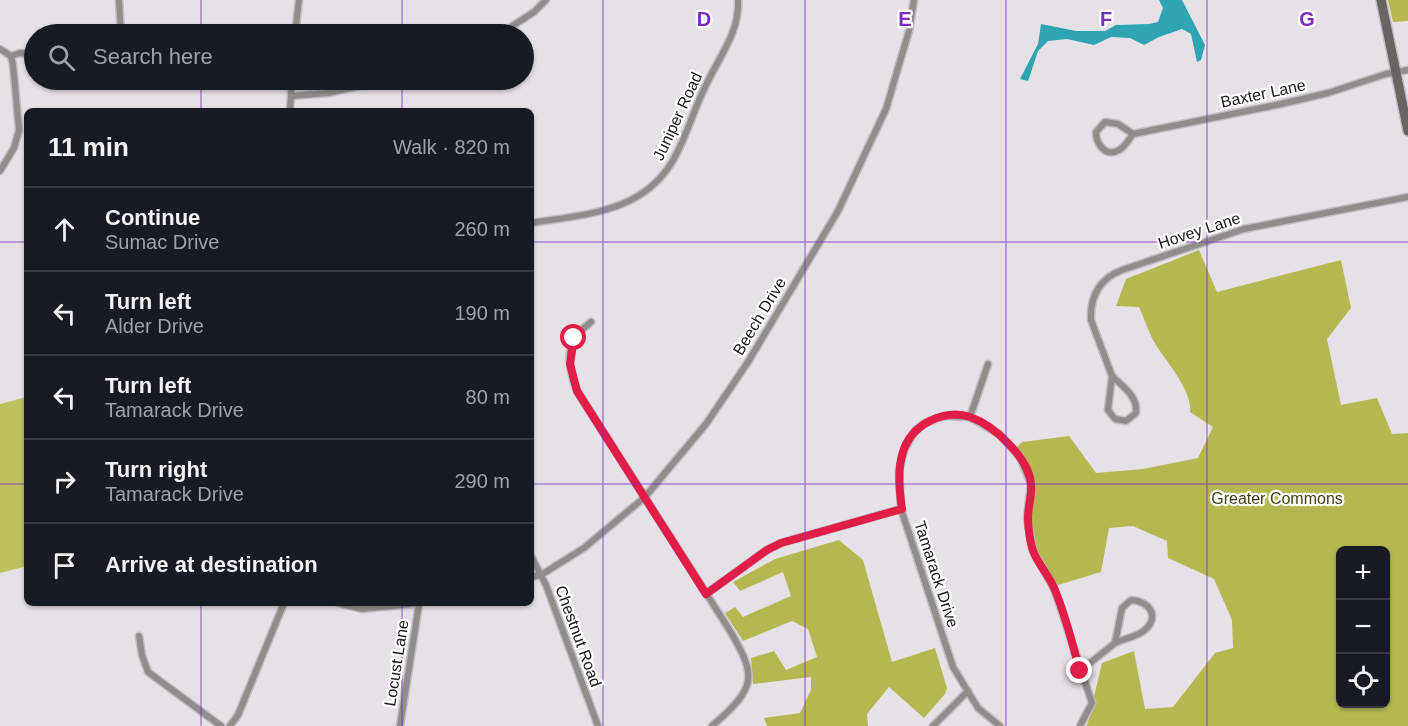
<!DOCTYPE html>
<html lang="en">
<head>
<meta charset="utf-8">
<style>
  body { margin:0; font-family:Helvetica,sans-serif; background:#20242c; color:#f1f3f6 }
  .controls { position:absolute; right:18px; bottom:18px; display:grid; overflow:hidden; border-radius:9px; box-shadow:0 2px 4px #0004 }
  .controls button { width:54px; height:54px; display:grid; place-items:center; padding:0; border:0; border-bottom:2px solid #363941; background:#171b24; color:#f1f3f6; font:30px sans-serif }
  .stop { position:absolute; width:18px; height:18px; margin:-14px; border:4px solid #e11d48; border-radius:50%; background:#fff }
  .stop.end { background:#e11d48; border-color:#fff; box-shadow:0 2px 6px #0008 }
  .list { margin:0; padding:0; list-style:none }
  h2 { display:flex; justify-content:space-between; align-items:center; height:78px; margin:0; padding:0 24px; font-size:26px }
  h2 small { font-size:20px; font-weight:400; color:#9ea1a6 }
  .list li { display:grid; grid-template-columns:39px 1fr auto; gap:18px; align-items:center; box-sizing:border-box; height:84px; padding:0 24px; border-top:2px solid #363941 }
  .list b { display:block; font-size:22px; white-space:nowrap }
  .list p { margin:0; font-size:20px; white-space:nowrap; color:#9ea1a6 }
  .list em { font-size:20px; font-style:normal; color:#9ea1a6 }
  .icon { flex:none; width:33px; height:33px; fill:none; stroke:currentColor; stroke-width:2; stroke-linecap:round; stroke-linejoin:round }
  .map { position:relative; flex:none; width:1408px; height:726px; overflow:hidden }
  .search { position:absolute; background:#171b24; box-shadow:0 2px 4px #0004; left:24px; top:24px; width:510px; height:66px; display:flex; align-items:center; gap:15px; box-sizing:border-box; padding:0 21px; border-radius:33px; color:#9ea1a6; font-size:22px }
  .panel { position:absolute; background:#171b24; box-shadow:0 2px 4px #0004; left:24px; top:108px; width:510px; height:498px; border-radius:9px }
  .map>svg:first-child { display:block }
  .green { fill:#bdc15d }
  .forest { fill:#b5b851; fill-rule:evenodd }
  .water { fill:#2fa4b3 }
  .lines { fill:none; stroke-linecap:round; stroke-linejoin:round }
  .street-casing { stroke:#c1bdc2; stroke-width:9 }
  .secondary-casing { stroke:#c1bdc2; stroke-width:12 }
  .street { stroke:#908d8c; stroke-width:6 }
  .secondary { stroke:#696462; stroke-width:9 }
  .route { stroke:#e11d48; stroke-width:8 }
  .grid { fill:none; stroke:#7b2cbf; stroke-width:1.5; stroke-opacity:0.55 }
  .labels { text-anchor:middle; stroke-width:4.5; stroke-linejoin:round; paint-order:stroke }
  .street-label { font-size:16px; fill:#191719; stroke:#fff }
  .park-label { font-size:16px; fill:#404216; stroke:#fff }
  .grid-label { font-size:20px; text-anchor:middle; font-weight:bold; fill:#7b2cbf; stroke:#fff; stroke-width:4.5; stroke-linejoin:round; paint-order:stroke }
</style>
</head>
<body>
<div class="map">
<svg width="1408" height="726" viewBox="0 0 1408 726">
  <rect width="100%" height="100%" fill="#e6e1e7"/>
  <!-- green -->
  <polygon class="green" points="27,397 27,566 0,573 0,404"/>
  <!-- forest -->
  <g class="forest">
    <polygon points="1388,0 1408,0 1408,21 1393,22"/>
    <path d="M1199 250 1217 292 1341 260 1351 308 1327 339 1341 405 1377 398 1392 434 1408 433V726H1087L1102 663 1134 651 1145 709 1173 707 1215 653 1233 648 1232 620 1214 579 1168 558 1167 541 1133 526 1109 528 1101 572 1058 585C1042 570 1032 543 1030 520 1029 506 1035 492 1032 478 1029 467 1022 458 1016 448L1022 442 1069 436 1096 473 1143 469 1198 458 1213 427 1190 412C1193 391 1165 360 1154 342 1148 331 1144 318 1139 307L1116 306 1126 279ZM1340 550H1386V704H1340Z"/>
    <polygon points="839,540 863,560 892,662 935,648 947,688 945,694 924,718 889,687 867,714 868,726 767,726 764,718 800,713 811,690 811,677 753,684 751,658 774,651 786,670 817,657 808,629 792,621 743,641 725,613 735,607 743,617 791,596 783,572 740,591 733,582 775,559"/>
  </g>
  <!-- water -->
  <polygon class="water" points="1159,0 1182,0 1205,45 1201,60 1197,62 1191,34 1182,29 1159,37 1144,45 1130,38 1111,37 1094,45 1067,39 1048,41 1038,51 1028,81 1020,79 1038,44 1041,24 1076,31 1105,31 1116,25 1149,24 1158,22 1163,8"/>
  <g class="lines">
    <defs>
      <g id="street">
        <polyline points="119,0 121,34"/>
        <polyline points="295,34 299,0"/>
        <polyline points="500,34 534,12 546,0"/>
        <polyline points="0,49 11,56 13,65 19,130 14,148 0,171"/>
        <polyline points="11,56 20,53 34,55"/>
        <polyline points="291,96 328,93 386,80"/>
        <polyline points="290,111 292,80"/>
        <path d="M1105 122 1118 124 1133 134C1129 139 1125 147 1119 150 1106 158 1096 144 1096 132Z"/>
        <polyline points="1133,134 1281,104 1328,93 1386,74 1408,70"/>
        <path d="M531 223C589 214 648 212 677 153 688 131 695 107 706 85 719 57 740 32 738 0"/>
        <path d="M591 322C585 327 577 333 574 339 566 355 571 376 577 391L727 626C758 677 757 687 712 726"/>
        <path d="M1112 376 1091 320C1090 296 1099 279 1122 270L1244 229 1408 197"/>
        <path d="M1112 376C1123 387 1138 396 1136 413L1126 421 1115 419 1108 410Z"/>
        <polyline points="970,417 988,364"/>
        <polyline points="531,556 546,585 598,726"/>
        <polyline points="531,577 541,575 584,548 645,497 706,424 748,362 838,211 886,109 909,31 914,0"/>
        <polyline points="706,594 767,550 781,543 901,509"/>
        <polyline points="338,603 362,609 420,603"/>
        <polyline points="139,636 142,655 148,672 221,726"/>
        <path d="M1080 671 1115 643 1122 608 1131 600C1151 601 1161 619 1142 632 1135 637 1123 639 1115 643"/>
        <polyline points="230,726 238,715 284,603"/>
        <polyline points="400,726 419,604"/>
        <polyline points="933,726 968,691"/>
        <polyline points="1000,726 978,708 953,667 901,509 899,471 904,450 915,431 925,423 944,416 970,417 999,434 1020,457 1031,484 1027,518 1033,551 1054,588 1092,703 1080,726"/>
      </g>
      <polyline id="secondary" points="1381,0 1408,131"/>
    </defs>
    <!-- street casing -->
    <use href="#street" class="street-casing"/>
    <!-- secondary casing -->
    <use href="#secondary" class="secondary-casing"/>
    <!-- street -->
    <use href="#street" class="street"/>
    <!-- secondary -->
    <use href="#secondary" class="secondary"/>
  </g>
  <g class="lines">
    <!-- route -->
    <path class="route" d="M574 338 570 364 577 391 706 594 767 550 781 543 902 509C898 483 895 447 919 428 932 417 953 411 970 417 994 425 1030 459 1031 485 1032 496 1028 507 1028 517 1028 527 1030 544 1034 553 1039 565 1049 576 1054 588 1066 615 1072 644 1080 671"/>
  </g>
  <!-- grid -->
  <path class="grid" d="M201 0V34M402 0V34M603 0V726M805 0V726M1006 0V726M1207 0V726M201 80V111M402 80V111M0 242H27M531 242H1408M0 484H27M531 484H1408M201 603V726M402 603V726"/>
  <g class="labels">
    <!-- street labels -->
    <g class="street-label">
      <text transform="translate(1263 93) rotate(-12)" y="6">Baxter Lane</text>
      <text transform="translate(677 116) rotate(-65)" y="6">Juniper Road</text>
      <text transform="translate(1199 230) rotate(-18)" y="6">Hovey Lane</text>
      <text transform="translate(759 316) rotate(-59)" y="6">Beech Drive</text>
      <text transform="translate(937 574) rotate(72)" y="6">Tamarack Drive</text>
      <text transform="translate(579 636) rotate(70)" y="6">Chestnut Road</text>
      <text transform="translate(396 663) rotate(-81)" y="6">Locust Lane</text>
    </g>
    <!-- park labels -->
    <g class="park-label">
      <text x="1277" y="504">Greater Commons</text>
    </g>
  </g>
  <g class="grid-label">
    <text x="704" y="26">D</text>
    <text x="905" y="26">E</text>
    <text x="1106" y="26">F</text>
    <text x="1307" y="26">G</text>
  </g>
</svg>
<div class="controls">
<button>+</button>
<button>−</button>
<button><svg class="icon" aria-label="locate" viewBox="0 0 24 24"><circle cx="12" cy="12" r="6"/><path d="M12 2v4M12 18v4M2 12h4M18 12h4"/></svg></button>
</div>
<div class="stop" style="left:574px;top:338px"></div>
<div class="stop end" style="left:1080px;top:671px"></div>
<div class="search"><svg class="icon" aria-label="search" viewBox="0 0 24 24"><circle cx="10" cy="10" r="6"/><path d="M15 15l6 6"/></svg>Search here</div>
<section class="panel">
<h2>11 min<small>Walk · 820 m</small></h2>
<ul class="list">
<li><svg class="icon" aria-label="ahead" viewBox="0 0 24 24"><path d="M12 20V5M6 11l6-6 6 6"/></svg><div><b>Continue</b><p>Sumac Drive</p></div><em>260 m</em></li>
<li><svg class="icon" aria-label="left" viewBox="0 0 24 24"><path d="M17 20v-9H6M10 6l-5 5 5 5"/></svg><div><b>Turn left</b><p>Alder Drive</p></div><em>190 m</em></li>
<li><svg class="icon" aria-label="left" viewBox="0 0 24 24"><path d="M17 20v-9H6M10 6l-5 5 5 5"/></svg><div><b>Turn left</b><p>Tamarack Drive</p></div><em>80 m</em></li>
<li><svg class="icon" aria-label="right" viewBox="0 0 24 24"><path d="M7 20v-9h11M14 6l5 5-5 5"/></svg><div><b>Turn right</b><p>Tamarack Drive</p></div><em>290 m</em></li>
<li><svg class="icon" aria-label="arrive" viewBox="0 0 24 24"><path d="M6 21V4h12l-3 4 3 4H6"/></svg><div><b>Arrive at destination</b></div></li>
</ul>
</section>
</div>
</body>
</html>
